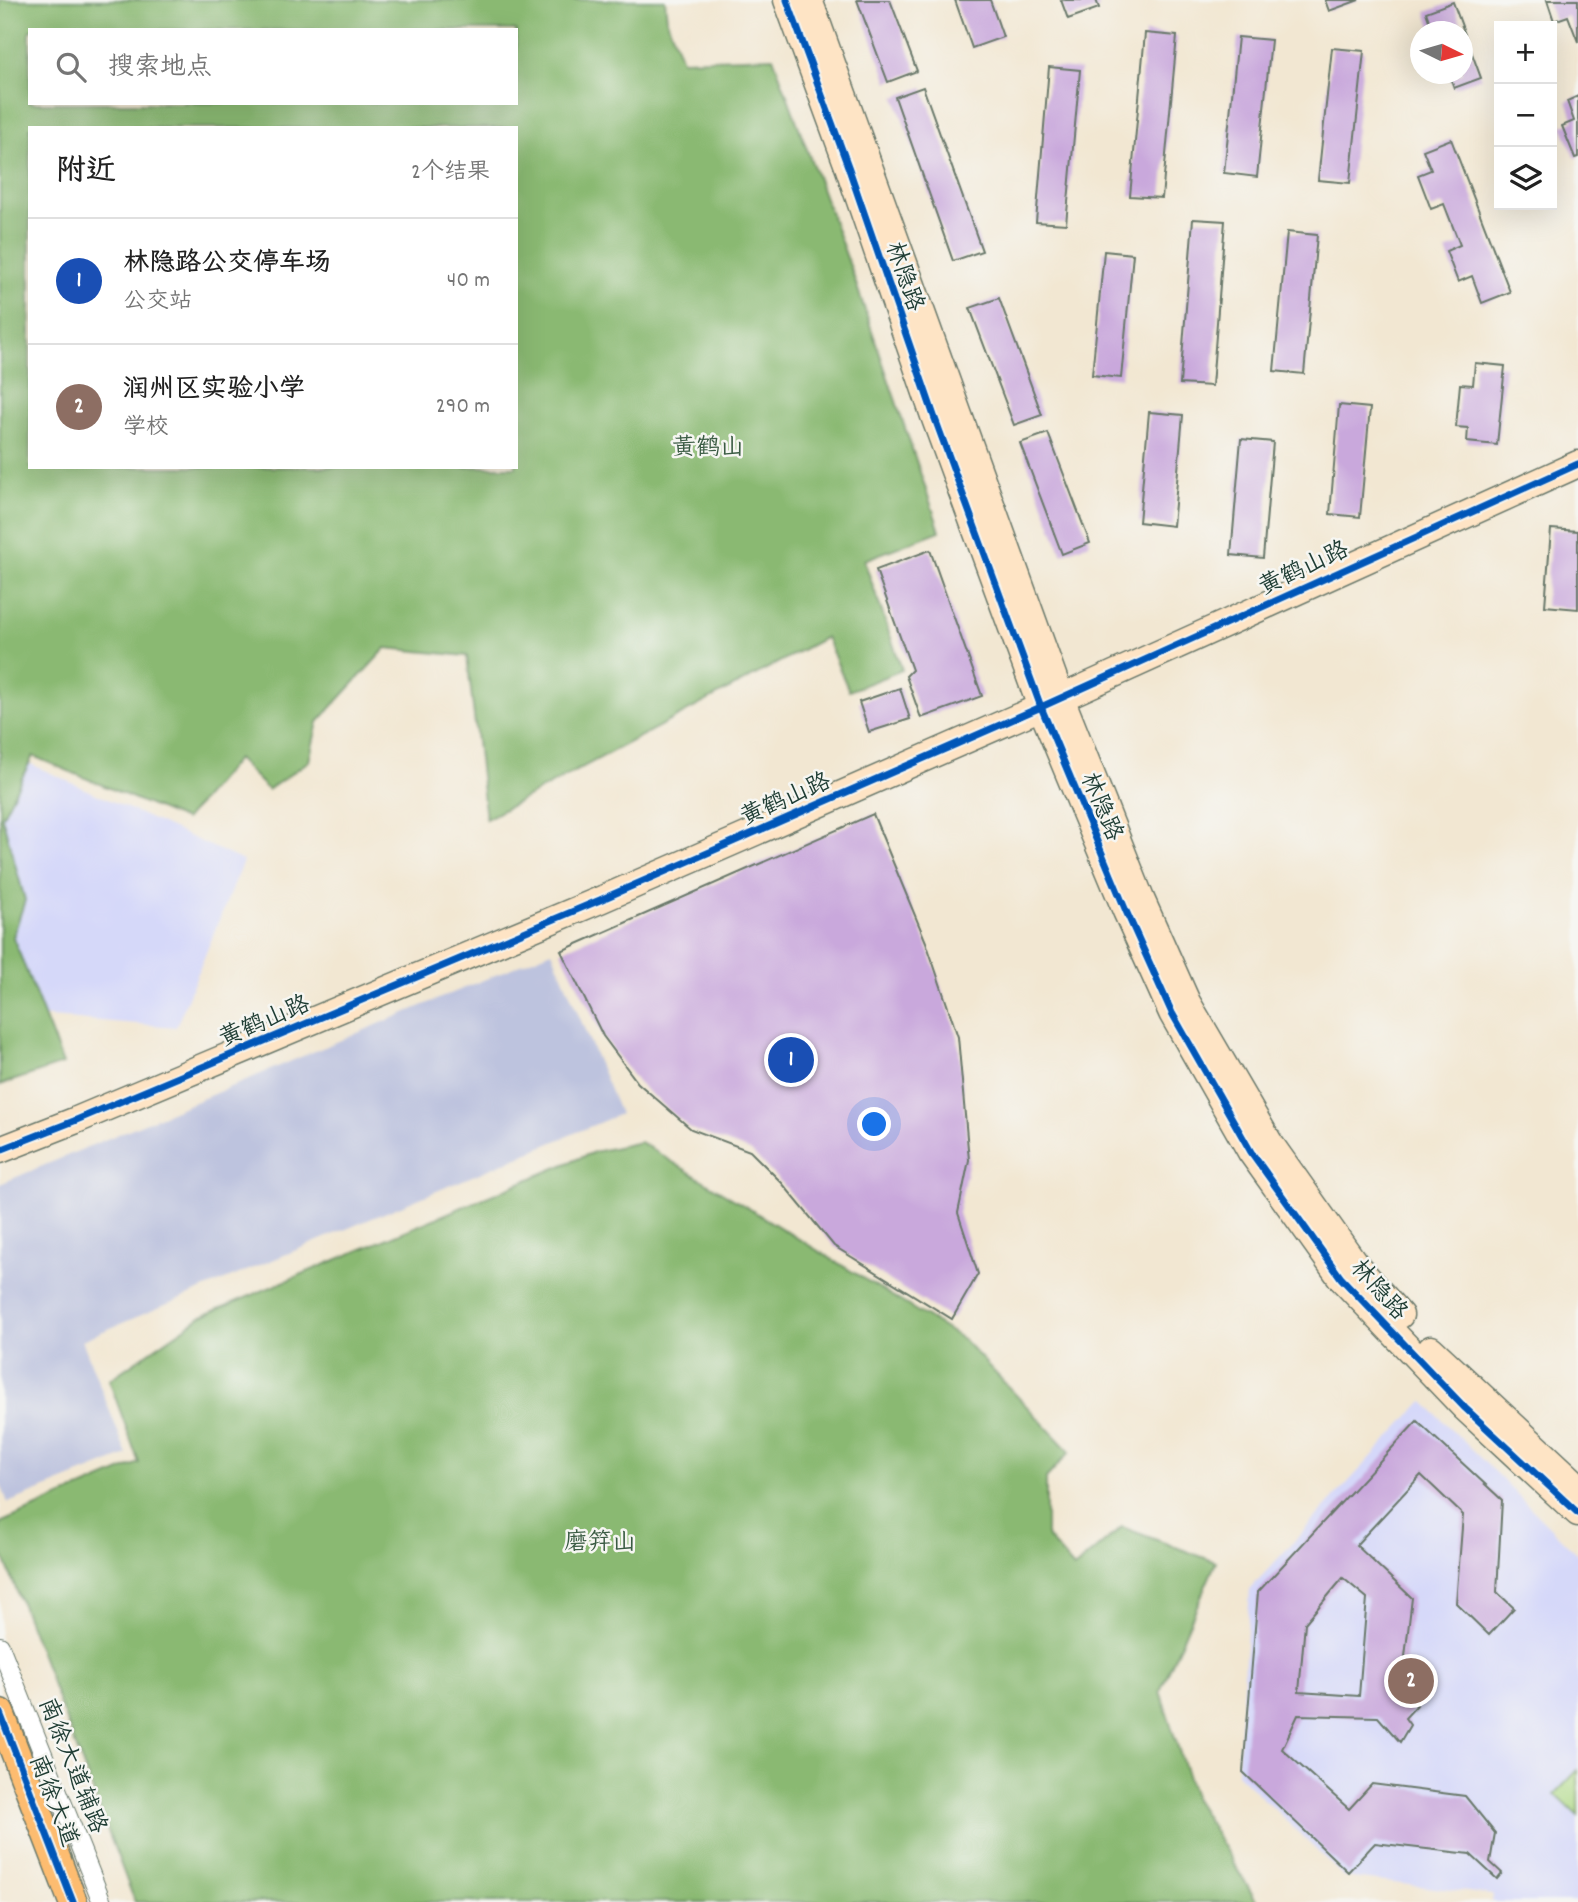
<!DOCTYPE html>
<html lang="zh">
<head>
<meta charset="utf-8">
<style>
  body { margin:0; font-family:Dekko,"LXGW WenKai TC",sans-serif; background:#f6f6f6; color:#222 }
  .controls { position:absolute; right:21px; top:21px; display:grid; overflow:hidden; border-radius:0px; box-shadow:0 7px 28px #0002 }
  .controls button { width:63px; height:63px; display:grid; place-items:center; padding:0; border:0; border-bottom:2px solid #e0e0e0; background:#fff; color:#222; font:35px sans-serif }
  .compass { position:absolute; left:1410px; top:21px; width:63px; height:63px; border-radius:50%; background:#fff; box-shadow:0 7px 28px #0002; rotate:95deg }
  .you { position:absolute; left:875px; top:1125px; width:24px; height:24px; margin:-18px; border:5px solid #fff; border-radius:50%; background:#1a73e8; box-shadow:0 0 0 10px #1a73e833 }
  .badge { display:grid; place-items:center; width:46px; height:46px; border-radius:50%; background:#d1495b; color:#fff; font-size:23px; font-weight:700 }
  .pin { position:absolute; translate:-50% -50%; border:4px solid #fff; box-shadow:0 2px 7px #0006 }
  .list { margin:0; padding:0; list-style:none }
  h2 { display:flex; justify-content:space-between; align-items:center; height:91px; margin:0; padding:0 28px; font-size:30px }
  h2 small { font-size:23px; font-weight:400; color:#767676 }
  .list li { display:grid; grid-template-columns:46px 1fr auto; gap:21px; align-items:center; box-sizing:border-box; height:126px; padding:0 28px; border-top:2px solid #e0e0e0 }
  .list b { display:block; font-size:26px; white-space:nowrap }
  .list p { margin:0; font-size:23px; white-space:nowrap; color:#767676 }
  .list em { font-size:23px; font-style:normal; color:#767676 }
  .icon { flex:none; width:38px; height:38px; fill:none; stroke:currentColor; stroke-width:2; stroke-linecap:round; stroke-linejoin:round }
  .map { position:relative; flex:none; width:1578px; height:1902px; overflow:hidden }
  .search { position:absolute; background:#fff; box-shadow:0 7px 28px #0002; left:28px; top:28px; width:490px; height:77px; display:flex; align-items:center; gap:18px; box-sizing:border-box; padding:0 24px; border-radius:0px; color:#767676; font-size:26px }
  .panel { position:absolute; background:#fff; box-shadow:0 7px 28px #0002; left:28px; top:126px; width:490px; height:343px; border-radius:0px }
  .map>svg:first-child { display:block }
  .built { fill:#d5d8f9 }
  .industrial { fill:#bdc3de }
  .green { fill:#add984; stroke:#668b5c; stroke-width:2 }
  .forest { fill:#8ab972; stroke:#547b53; stroke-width:2; fill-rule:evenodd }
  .building { fill:#c9a8dc; fill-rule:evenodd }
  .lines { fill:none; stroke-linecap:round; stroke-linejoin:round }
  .street-casing { stroke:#69786b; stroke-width:20 }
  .secondary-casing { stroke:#69786b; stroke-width:29 }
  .primary-casing { stroke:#69786b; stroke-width:31 }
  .street { stroke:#fff; stroke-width:18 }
  .secondary { stroke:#fee4c5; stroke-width:26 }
  .primary { stroke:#fdbc6f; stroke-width:28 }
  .cycleway-casing { stroke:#f6f6f2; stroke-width:11 }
  .cycleway { stroke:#0057b8; stroke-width:7 }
  .labels { text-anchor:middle; stroke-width:5; stroke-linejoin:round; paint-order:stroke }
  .street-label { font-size:24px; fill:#1f3d34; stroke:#f6f6f2 }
  .park-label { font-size:24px; fill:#3b5c44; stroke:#f6f6f2 }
</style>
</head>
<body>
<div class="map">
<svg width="1578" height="1902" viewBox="0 0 1578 1902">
  <rect width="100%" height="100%" fill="#f6f6f2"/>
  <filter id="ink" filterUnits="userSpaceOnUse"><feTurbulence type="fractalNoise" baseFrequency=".0143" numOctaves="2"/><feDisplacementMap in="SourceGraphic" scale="14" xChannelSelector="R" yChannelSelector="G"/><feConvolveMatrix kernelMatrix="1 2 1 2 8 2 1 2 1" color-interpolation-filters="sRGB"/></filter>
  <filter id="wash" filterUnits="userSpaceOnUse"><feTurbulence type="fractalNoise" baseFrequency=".00686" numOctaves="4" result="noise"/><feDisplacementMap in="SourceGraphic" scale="28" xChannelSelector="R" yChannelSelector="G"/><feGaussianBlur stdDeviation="1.57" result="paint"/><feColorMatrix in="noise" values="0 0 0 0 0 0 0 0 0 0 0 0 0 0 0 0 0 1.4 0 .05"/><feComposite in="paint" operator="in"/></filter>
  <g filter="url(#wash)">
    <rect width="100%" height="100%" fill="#f2e7d2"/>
    <!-- built -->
    <g class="built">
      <polygon points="0,750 243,861 176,1027 0,1013"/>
      <polygon points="1423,1401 1578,1555 1578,1902 1492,1902 1493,1895 1344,1877 1237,1773 1250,1589"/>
    </g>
    <!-- industrial -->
    <polygon class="industrial" points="552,951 620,1114 82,1340 127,1455 8,1503 0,1482 0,1184"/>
    <!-- green -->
    <polygon class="green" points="1578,1770 1578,1816 1555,1794"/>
    <!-- forest -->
    <g class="forest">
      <path d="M0 0H665L667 20 682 60 773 57 850 266 940 531 864 560 902 670 849 691 826 637 486 819 467 656 386 648 318 722 309 761 268 790 237 759 185 820 33 756 2 817 25 900 13 937 63 1064 0 1085ZM30 30H516V103H30ZM30 128H516V467H30Z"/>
      <polygon points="640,1142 964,1340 1070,1452 1046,1478 1046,1536 1074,1568 1122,1527 1216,1562 1160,1691 1195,1800 1257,1902 135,1902 0,1547 0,1523 139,1463 109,1380 202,1316 594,1152"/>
    </g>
    <g id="blocks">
      <!-- building -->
      <g class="building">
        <polygon points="857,0 890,0 917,71 888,82"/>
        <polygon points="955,0 990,0 1003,37 972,48"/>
        <polygon points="1061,0 1096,0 1099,8 1068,19"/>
        <polygon points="1325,0 1359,0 1329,11"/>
        <polygon points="1547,0 1578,0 1578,42 1568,16 1554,21"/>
        <polygon points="1453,2 1481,78 1454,88 1449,74 1462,74 1462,32 1433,32 1426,12"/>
        <polygon points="1145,33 1177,36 1162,198 1130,196"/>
        <polygon points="1238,37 1271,40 1257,177 1224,173"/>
        <polygon points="1332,48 1364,51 1350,183 1318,180"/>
        <polygon points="1049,67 1080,70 1066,224 1036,222"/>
        <polygon points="923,87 982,251 953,261 895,97"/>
        <polygon points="1578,96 1578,157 1575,158 1562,126 1574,121 1567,101"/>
        <polygon points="1451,139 1510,292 1482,303 1472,276 1458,282 1446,251 1460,245 1444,204 1431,209 1418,175 1431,170 1423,150"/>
        <polygon points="1193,219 1225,221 1212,386 1180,384"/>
        <polygon points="1287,232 1317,235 1304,374 1274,371"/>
        <polygon points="1104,251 1133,254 1121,378 1092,375"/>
        <polygon points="999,298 1042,415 1014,425 970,308"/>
        <polygon points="1475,363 1505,366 1497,445 1467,442 1468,428 1456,427 1460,384 1473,385"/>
        <polygon points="1339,405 1370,408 1360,517 1330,514"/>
        <polygon points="1149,412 1183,415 1173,526 1139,522"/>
        <polygon points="1048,433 1090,543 1062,554 1020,443"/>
        <polygon points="1241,439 1273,442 1263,558 1231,555"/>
        <polygon points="1551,529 1578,531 1578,609 1545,606"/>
        <polygon points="930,550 982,696 921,718 906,676 912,670 876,570"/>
        <polygon points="900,688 910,719 869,732 859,702"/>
        <polygon points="873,814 926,942 958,1037 969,1160 958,1213 978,1274 952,1319 834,1246 782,1183 750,1151 691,1129 638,1083 603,1036 561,951"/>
        <path d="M1417 1421 1502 1500 1497 1592 1514 1608 1489 1635 1456 1603 1463 1515 1421 1475 1356 1545 1412 1598 1401 1690 1417 1705 1405 1718 1410 1725 1400 1742 1378 1717 1298 1715 1282 1749 1349 1809 1372 1784 1465 1796 1495 1833 1490 1862 1502 1873 1497 1879 1470 1854 1375 1843 1348 1872 1243 1772 1258 1592ZM1343 1578 1367 1598 1359 1696 1299 1692 1305 1623Z"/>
      </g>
    </g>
  </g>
  <g filter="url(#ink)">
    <use href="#blocks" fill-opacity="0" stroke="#69786b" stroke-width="2"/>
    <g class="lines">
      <defs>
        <polyline id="street" points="0,1646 102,1902"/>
        <g id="secondary">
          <polyline points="787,0 849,169 934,416 1041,707 1126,911 1172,1013 1251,1152 1341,1278 1465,1408 1578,1513"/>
          <polyline points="809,0 1061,698 1141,899 1187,1002 1269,1142 1356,1265 1400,1315"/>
          <polyline points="0,1150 74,1121 600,900 1041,707 1578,464"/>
          <polyline points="1431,1349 1578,1486"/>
        </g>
        <polyline id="primary" points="0,1713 73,1902"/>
      </defs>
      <!-- street casing -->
      <use href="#street" class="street-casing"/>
      <!-- secondary casing -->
      <use href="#secondary" class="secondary-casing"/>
      <!-- primary casing -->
      <use href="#primary" class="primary-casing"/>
      <!-- street -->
      <use href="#street" class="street"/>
      <!-- secondary -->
      <use href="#secondary" class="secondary"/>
      <!-- primary -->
      <use href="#primary" class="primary"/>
      <defs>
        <g id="cycleway">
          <polyline points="787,0 849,169 934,416 1041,707 1126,911 1172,1013 1251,1152 1341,1278 1465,1408 1578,1513"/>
          <polyline points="0,1150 74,1121 600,900 1041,707 1578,464"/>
          <polyline points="0,1713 73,1902"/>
        </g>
      </defs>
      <!-- cycleway casing -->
      <use href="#cycleway" class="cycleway-casing"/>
      <!-- cycleway -->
      <use href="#cycleway" class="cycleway"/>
    </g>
  </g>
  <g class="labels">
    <!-- street labels -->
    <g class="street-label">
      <text transform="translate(906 276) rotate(71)" y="8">林隐路</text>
      <text transform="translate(1303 567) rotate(-25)" y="8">黄鹤山路</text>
      <text transform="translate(785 798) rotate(-24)" y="8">黄鹤山路</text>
      <text transform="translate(1103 806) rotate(67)" y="8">林隐路</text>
      <text transform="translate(264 1020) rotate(-23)" y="8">黄鹤山路</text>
      <text transform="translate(1380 1289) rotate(48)" y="8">林隐路</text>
      <text transform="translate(74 1765) rotate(68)" y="8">南徐大道辅路</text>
      <text transform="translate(55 1800) rotate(69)" y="8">南徐大道</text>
    </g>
    <!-- park labels -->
    <g class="park-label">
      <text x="708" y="454">黄鹤山</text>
      <text x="600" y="1549">磨笄山</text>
    </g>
  </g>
</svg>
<div class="controls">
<button>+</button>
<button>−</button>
<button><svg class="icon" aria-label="layers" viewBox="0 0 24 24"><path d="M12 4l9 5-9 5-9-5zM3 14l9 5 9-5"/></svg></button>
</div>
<svg class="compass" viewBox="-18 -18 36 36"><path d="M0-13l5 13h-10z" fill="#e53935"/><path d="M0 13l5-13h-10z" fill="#767676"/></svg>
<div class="you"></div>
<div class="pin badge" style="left:791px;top:1060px;background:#1a4fb4">1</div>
<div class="pin badge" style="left:1411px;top:1681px;background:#8d6e63">2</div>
<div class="search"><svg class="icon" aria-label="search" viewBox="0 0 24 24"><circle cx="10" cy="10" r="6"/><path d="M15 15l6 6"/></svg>搜索地点</div>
<section class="panel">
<h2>附近<small>2个结果</small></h2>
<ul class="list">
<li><span class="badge" style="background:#1a4fb4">1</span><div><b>林隐路公交停车场</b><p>公交站</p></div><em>40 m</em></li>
<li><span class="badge" style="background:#8d6e63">2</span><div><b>润州区实验小学</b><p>学校</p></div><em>290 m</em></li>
</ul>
</section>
</div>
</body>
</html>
